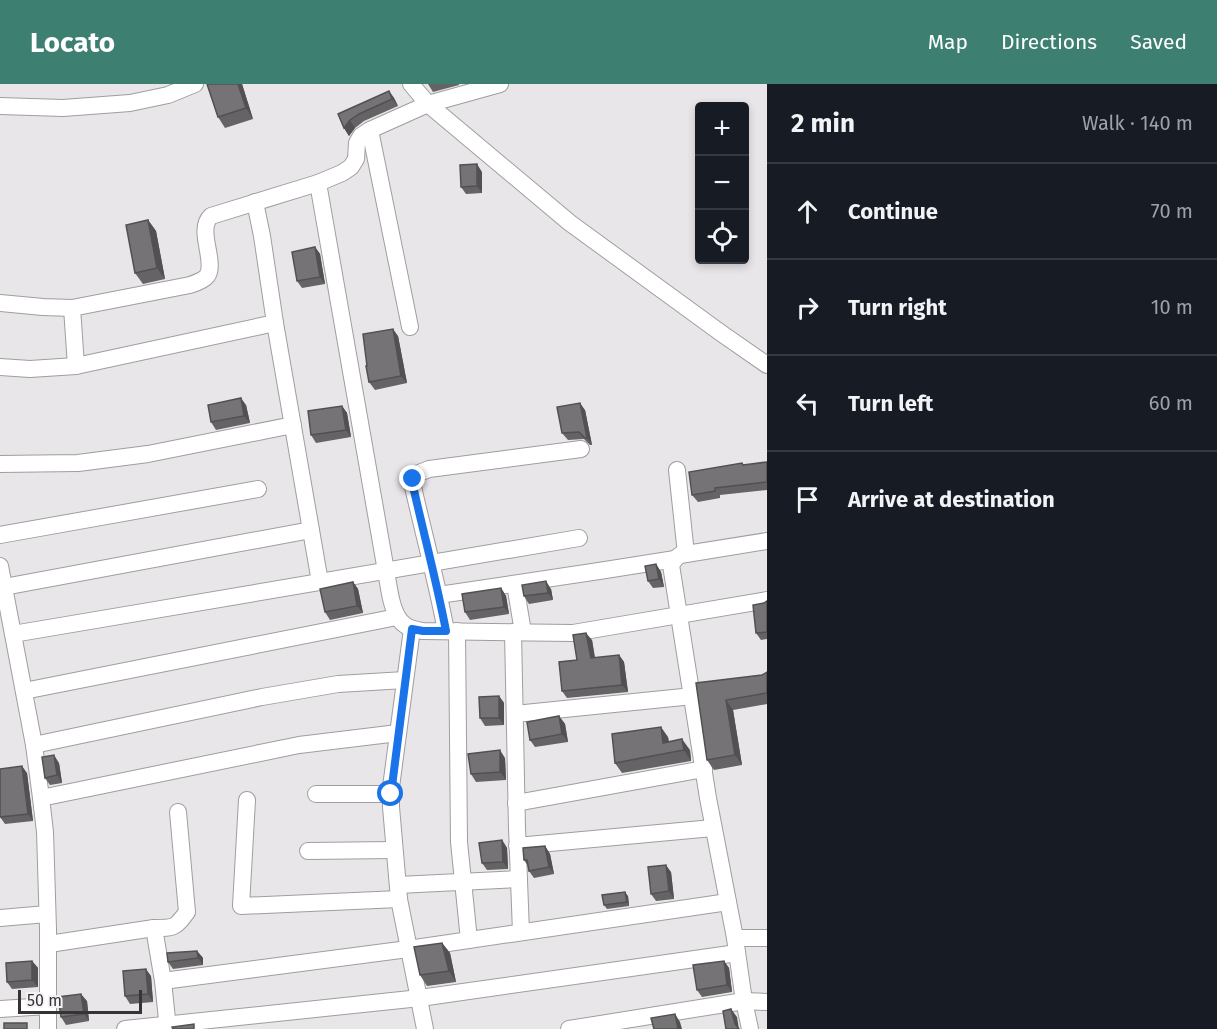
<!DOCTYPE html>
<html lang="en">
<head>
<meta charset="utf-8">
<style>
  body { margin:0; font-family:"Fira Sans",sans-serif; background:#242831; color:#f1f3f6 }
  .controls { position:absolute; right:18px; top:18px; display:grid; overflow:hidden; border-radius:6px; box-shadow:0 3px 9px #0003 }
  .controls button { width:54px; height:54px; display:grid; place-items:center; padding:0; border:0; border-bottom:2px solid #363941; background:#171b24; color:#f1f3f6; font:30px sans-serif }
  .scale { position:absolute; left:18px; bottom:15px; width:124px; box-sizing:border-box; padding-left:6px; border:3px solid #353435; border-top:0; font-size:16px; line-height:21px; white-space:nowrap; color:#353435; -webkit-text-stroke:4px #f6f3f6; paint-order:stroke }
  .stop { position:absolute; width:18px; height:18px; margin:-14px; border:4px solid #1a73e8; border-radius:50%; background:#fff }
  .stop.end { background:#1a73e8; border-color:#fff; box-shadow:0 2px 6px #0008 }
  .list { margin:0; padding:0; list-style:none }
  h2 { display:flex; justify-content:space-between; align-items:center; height:78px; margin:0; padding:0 24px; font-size:26px }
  h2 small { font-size:20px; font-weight:400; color:#9ea1a6 }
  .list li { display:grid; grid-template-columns:39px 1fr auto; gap:18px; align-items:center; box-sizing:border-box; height:96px; padding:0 24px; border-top:2px solid #363941 }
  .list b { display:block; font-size:22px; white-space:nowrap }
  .list em { font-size:20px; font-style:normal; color:#9ea1a6 }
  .icon { flex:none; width:33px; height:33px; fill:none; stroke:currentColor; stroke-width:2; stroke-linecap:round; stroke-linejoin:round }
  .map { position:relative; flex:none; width:767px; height:945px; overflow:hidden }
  header { display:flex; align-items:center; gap:36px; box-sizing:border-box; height:84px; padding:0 30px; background:#3d8072; color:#fff }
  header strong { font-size:28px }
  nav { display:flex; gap:33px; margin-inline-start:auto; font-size:21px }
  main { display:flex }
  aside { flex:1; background:#171b24 }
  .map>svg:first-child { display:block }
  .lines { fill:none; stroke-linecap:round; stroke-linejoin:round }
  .minor-casing { stroke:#a09d9f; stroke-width:18 }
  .minor { stroke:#fff; stroke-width:16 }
  .wall { fill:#656365 }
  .shaded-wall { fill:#535053 }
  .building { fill:#767376; stroke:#535053; stroke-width:1.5 }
  .route { stroke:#1a73e8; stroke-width:8 }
</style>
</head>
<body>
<header>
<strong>Locato</strong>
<nav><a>Map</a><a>Directions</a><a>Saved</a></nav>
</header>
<main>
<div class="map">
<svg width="767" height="945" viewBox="0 0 767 945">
  <rect width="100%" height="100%" fill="#e9e6e9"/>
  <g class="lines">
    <defs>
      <g id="minor">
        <polyline points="411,0 428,20 570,139 721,249 767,281"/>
        <polyline points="0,22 63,24 130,19 168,11 195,0"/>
        <polyline points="370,46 410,243"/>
        <path d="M318 99 386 487C389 502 391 532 405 541 410 545 417 546 423 547L573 549 767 516"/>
        <polyline points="255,118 262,152 275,239 320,498"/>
        <path d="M0 219 43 223 72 224 190 201C196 199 204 196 207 192 217 178 196 146 211 132L318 99 342 89 351 83 356 75 357 59 361 52 370 46 428 20 500 0"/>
        <polyline points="72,224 76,282"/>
        <polyline points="0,283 30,285 76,282 275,239"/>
        <polyline points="0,380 78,379 148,370 293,341"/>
        <polyline points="677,386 686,470"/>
        <polyline points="0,451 258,405"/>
        <polyline points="0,482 34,661 41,714 45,748 48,845 48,945"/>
        <polyline points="515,500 523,548"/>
        <polyline points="4,503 311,446"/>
        <polyline points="439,511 599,487 675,475"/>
        <polyline points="412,545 391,703 391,723 399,815 425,945"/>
        <path d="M446 547C437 499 424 451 413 403V395L419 389 429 385 581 365"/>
        <polyline points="457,547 459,758 469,856"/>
        <polyline points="513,548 517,744 521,848"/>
        <polyline points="13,550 579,454"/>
        <polyline points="24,607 397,533"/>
        <polyline points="515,630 693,612"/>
        <polyline points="34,661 262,613 338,600 405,596"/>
        <polyline points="316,710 391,710"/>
        <polyline points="41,714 299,661 398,649"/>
        <polyline points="247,716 241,822 399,815"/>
        <polyline points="516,719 704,685"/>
        <polyline points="517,762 713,744"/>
        <polyline points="308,767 394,766"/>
        <polyline points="398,801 519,795"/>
        <polyline points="0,834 47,830"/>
        <polyline points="154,844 163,897 168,945"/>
        <polyline points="735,854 767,854"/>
        <path d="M49 860 154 844C175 844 175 844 187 828L178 728"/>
        <polyline points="163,897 408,865 728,818"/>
        <polyline points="0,925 48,922"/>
        <polyline points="125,945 420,914 737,869"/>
        <polyline points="569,945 744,917 767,918"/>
        <polyline points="750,945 744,917 735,854 708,714 671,481 675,475 680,471 767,457"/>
      </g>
    </defs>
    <!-- minor casing -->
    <use href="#minor" class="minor-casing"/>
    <!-- minor -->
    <use href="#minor" class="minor"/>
  </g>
  <!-- wall -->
  <g class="wall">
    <polygon points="207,0 242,0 253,35 225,44 218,33"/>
    <polygon points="428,0 459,0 459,1 433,8"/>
    <polygon points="389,7 394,14 398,22 364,37 355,44 349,52 344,44 338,30"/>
    <polygon points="482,88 482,109 466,110 461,103"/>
    <polygon points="148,136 156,147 165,195 143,200 135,189"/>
    <polygon points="315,163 320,170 325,200 302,204 297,197"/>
    <polygon points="398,252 407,299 375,306 369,298 367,282"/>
    <polygon points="246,321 250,339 216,346 211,338"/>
    <polygon points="342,322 347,329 351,353 316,359 311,351"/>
    <polygon points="585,326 592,361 590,361 584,355 568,356 562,349"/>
    <polygon points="767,378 767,406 720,411 720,414 698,418 692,411 742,379 744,381"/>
    <polygon points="656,480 661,488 664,503 653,504 648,497"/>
    <polygon points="353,498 358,505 363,529 330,536 325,528"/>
    <polygon points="501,504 506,512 509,530 470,536 465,528"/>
    <polygon points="551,505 553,516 529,520 524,512"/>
    <polygon points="767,517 767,555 761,556 756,549 764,519"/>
    <polygon points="592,556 595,574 619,571 624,578 628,608 567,614 562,607 577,576"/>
    <polygon points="767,588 767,620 733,626 742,681 714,686 707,676 696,599 762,591"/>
    <polygon points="499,612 504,619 504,641 485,642 480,634"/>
    <polygon points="559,632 565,640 568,658 535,663 530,656"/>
    <polygon points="668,653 669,658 690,666 691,677 622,689 615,679"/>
    <polygon points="505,674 506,696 476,698 471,690"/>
    <polygon points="59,679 62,699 50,701 45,694"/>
    <polygon points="27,689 33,737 5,740 0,733"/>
    <polygon points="502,756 507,764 508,785 487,786 482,779"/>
    <polygon points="545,762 550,770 554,790 534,794 529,787 528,782 524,776"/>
    <polygon points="671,788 674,815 656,817 651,810"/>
    <polygon points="628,812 629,822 607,825 604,821"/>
    <polygon points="442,859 450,869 456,898 427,902 420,891"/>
    <polygon points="197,867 203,874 203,881 173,885 168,878"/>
    <polygon points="32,877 38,884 38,903 12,905 7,898"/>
    <polygon points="724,877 729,884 732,908 702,913 697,906"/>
    <polygon points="151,892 153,918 130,920 125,912"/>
    <polygon points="87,917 89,937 66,941 61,933"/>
  </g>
  <!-- shaded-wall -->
  <g class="shaded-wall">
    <polygon points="238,0 242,0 253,35 246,24"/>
    <polygon points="389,7 394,14 398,22 392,15"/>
    <polygon points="350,36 355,44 349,52 344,44"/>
    <polygon points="477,80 482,88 482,109 477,102"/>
    <polygon points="148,136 156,147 165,195 157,184"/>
    <polygon points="315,163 320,170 325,200 320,193"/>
    <polygon points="393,245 398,252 407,299 401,292"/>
    <polygon points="241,314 246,321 250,339 244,332"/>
    <polygon points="580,319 585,326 592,361 587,354"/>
    <polygon points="342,322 347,329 351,353 346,346"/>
    <polygon points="656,480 661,488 664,503 659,495"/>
    <polygon points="546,497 551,505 553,516 548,509"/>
    <polygon points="353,498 358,505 363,529 357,522"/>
    <polygon points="501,504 506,512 509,530 504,523"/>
    <polygon points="586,549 592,556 596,581 591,574"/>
    <polygon points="619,571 624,578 628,608 622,601"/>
    <polygon points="499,612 504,619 504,641 499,634"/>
    <polygon points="726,616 733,626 742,681 735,671"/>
    <polygon points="559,632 565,640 568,658 562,650"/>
    <polygon points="661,643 668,653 670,669 663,659"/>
    <polygon points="682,655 690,666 691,677 684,666"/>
    <polygon points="500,666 505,674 506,696 500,688"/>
    <polygon points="54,671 59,679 62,699 57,691"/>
    <polygon points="22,682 27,689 33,737 28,730"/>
    <polygon points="502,756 507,764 508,785 503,778"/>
    <polygon points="545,762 550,770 554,790 549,783"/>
    <polygon points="666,781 671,788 674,815 669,807"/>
    <polygon points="625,808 628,812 629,822 627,818"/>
    <polygon points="442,859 450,869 456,898 449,887"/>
    <polygon points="197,867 203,874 203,881 198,874"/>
    <polygon points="32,877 38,884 38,903 32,896"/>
    <polygon points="724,877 729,884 732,908 727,901"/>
    <polygon points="146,885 151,892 153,918 148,910"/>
    <polygon points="81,910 87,917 89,937 84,930"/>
    <polygon points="731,925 737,933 739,945 735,940"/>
    <polygon points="675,930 680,938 682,945 678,945"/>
  </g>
  <!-- building -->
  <g class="building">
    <polygon points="207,0 238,0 246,24 218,33"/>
    <polygon points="389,7 392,15 359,30 350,36 344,44 338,30"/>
    <polygon points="477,80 477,102 461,103 460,81"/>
    <polygon points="148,136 157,184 135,189 126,141"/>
    <polygon points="315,163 320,193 297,197 292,168"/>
    <polygon points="393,245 401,292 369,298 366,282 367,282 363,250"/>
    <polygon points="241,314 244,332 211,338 208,321"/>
    <polygon points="580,319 587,354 585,354 579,348 562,349 557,323"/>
    <polygon points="342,322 346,346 311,351 308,327"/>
    <polygon points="767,378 767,398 715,404 715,407 692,411 689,388 742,379 743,381"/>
    <polygon points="656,480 659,495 648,497 645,482"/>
    <polygon points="546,497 548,509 524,512 522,501"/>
    <polygon points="353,498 357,522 325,528 320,505"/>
    <polygon points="501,504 504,523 465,528 462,510"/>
    <polygon points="767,517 767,548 756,549 753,521 764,519"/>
    <polygon points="586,549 591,574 619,571 622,601 562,607 559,578 577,576 573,551"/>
    <polygon points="767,588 767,609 726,616 735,671 707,676 696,599 762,591"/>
    <polygon points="499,612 499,634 480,634 479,613"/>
    <polygon points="559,632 562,650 530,656 527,638"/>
    <polygon points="661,643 663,659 682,655 684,666 615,679 612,650"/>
    <polygon points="500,666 500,688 471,690 468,670"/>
    <polygon points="54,671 57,691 45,694 42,673"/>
    <polygon points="22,682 28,730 0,733 0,685"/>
    <polygon points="502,756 503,778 482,779 479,759"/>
    <polygon points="545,762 549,783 529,787 527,776 524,776 523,764"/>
    <polygon points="666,781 669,807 651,810 648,783"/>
    <polygon points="625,808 627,818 604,821 602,811"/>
    <polygon points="442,859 449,887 420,891 414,863"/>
    <polygon points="197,867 198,874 168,878 167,869"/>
    <polygon points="32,877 32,896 7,898 6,879"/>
    <polygon points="724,877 727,901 697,906 693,881"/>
    <polygon points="146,885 148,910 125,912 123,887"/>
    <polygon points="81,910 84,930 61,933 58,913"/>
    <polygon points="731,925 735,940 739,945 726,945 723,927"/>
    <polygon points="675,930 678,945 654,945 651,934"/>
    <rect x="4" y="939" width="23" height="6"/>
    <polygon points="194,940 194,945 173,945 172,943"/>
  </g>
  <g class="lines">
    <!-- route -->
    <path class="route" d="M391 710 412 545 423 547H446C437 499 424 451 413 402V395"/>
  </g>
</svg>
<div class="controls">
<button>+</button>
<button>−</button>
<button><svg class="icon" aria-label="locate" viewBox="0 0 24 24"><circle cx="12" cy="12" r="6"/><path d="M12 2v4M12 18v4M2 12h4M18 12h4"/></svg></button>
</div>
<div class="scale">50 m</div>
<div class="stop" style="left:391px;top:710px"></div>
<div class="stop end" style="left:413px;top:395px"></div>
</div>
<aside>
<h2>2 min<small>Walk · 140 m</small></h2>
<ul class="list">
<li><svg class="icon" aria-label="ahead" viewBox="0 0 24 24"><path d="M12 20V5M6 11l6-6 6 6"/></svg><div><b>Continue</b></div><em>70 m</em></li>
<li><svg class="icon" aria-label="right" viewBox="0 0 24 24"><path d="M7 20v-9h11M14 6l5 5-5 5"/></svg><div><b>Turn right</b></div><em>10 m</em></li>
<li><svg class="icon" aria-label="left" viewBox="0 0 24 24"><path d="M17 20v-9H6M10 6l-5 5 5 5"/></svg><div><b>Turn left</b></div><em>60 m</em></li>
<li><svg class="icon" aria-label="arrive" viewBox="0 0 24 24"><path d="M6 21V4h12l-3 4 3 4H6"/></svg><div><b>Arrive at destination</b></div></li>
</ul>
</aside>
</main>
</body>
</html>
